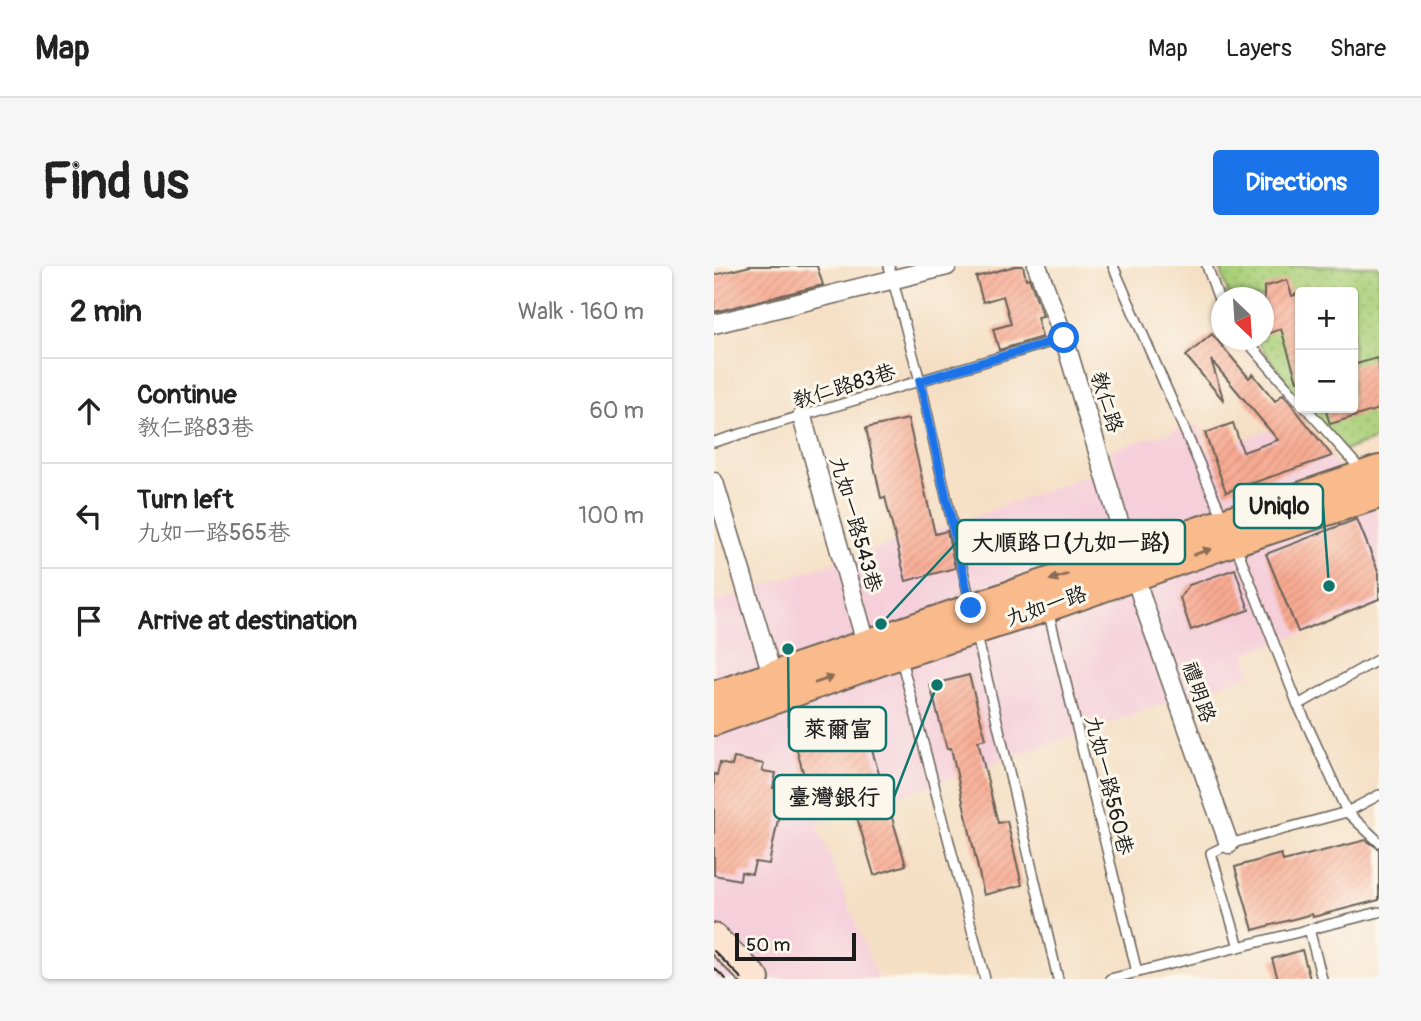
<!DOCTYPE html>
<html lang="en">
<head>
<meta charset="utf-8">
<style>
  body { margin:0; font-family:Pangolin,"LXGW WenKai TC",sans-serif; background:#f6f6f6; color:#222 }
  .controls { position:absolute; right:21px; top:21px; display:grid; overflow:hidden; border-radius:7px; box-shadow:0 2px 5px #0004 }
  .controls button { width:63px; height:63px; display:grid; place-items:center; padding:0; border:0; border-bottom:2px solid #e0e0e0; background:#fff; color:#222; font:35px sans-serif }
  .compass { position:absolute; left:497px; top:21px; width:63px; height:63px; border-radius:50%; background:#fff; box-shadow:0 2px 5px #0004; rotate:155deg }
  .scale { position:absolute; left:21px; bottom:18px; width:121px; box-sizing:border-box; padding-left:7px; border:4px solid #1c1c1c; border-top:0; font-size:19px; line-height:24px; white-space:nowrap; color:#1c1c1c; -webkit-text-stroke:5px #fbf7ec; paint-order:stroke }
  .stop { position:absolute; width:21px; height:21px; margin:-16px; border:5px solid #1a73e8; border-radius:50%; background:#fff }
  .stop.end { background:#1a73e8; border-color:#fff; box-shadow:0 2px 7px #0008 }
  .list { margin:0; padding:0; list-style:none }
  h2 { display:flex; justify-content:space-between; align-items:center; height:91px; margin:0; padding:0 28px; font-size:30px }
  h2 small { font-size:23px; font-weight:400; color:#767676 }
  .list li { display:grid; grid-template-columns:46px 1fr auto; gap:21px; align-items:center; box-sizing:border-box; height:105px; padding:0 28px; border-top:2px solid #e0e0e0 }
  .list b { display:block; font-size:26px; white-space:nowrap }
  .list p { margin:0; font-size:23px; white-space:nowrap; color:#767676 }
  .list em { font-size:23px; font-style:normal; color:#767676 }
  .icon { flex:none; width:38px; height:38px; fill:none; stroke:currentColor; stroke-width:2; stroke-linecap:round; stroke-linejoin:round }
  .map { position:relative; flex:none; width:665px; height:713px; overflow:hidden; border-radius:7px }
  header { display:flex; align-items:center; gap:42px; box-sizing:border-box; height:98px; padding:0 35px; background:#fff; border-bottom:2px solid #e0e0e0 }
  header strong { font-size:33px }
  nav { display:flex; gap:38px; margin-inline-start:auto; font-size:24px }
  .intro { display:flex; align-items:center; justify-content:space-between; box-sizing:border-box; height:168px; padding:0 42px }
  h1 { margin:0; font-size:49px }
  .button { padding:18px 32px; border-radius:7px; background:#1a73e8; color:#fff; font-size:24px; font-weight:700 }
  main { display:flex; gap:42px; padding:0 42px }
  aside { flex:1; background:#fff; border-radius:7px; box-shadow:0 2px 5px #0004 }
  .map>svg:first-child { display:block }
  .built { fill:#f5cfda }
  .grass { fill:url(#grass-dots); stroke:#64764b; stroke-width:2 }
  .building { fill:url(#building-hatch) }
  .lines { fill:none; stroke-linecap:round; stroke-linejoin:round }
  .lane-casing { stroke:#686057; stroke-width:12 }
  .street-casing { stroke:#686057; stroke-width:21 }
  .secondary-casing { stroke:#686057; stroke-width:30 }
  .primary-casing { stroke:#686057; stroke-width:32 }
  .lane { stroke:#fff; stroke-width:9 }
  .street { stroke:#fff; stroke-width:18 }
  .secondary { stroke:#fde4d1; stroke-width:26 }
  .primary { stroke:#fabb8c; stroke-width:28 }
  .tram { stroke:#1c1c1c; stroke-width:2 }
  .oneway { fill:#8b6c54 }
  .route { stroke:#1a73e8; stroke-width:9 }
  .labels { text-anchor:middle; stroke-width:6; stroke-linejoin:round; paint-order:stroke }
  .street-label { font-size:21px; fill:#1c1c1c; stroke:#fbf7ec }
  .leader { fill:none; stroke:#0f766e; stroke-width:2.5 }
  .callout-dot { fill:#0f766e; stroke:#fbf7ec; stroke-width:2.5 }
  .callout { fill:#fbf7ec; stroke:#0f766e; stroke-width:2.5 }
  .callout-label { font-size:23px; text-anchor:middle; font-weight:bold; fill:#1c1c1c }
</style>
</head>
<body>
<header>
<strong>Map</strong>
<nav><a>Map</a><a>Layers</a><a>Share</a></nav>
</header>
<div class="intro"><h1>Find us</h1><a class="button">Directions</a></div>
<main>
<aside>
<h2>2 min<small>Walk · 160 m</small></h2>
<ul class="list">
<li><svg class="icon" aria-label="ahead" viewBox="0 0 24 24"><path d="M12 20V5M6 11l6-6 6 6"/></svg><div><b>Continue</b><p>教仁路83巷</p></div><em>60 m</em></li>
<li><svg class="icon" aria-label="left" viewBox="0 0 24 24"><path d="M17 20v-9H6M10 6l-5 5 5 5"/></svg><div><b>Turn left</b><p>九如一路565巷</p></div><em>100 m</em></li>
<li><svg class="icon" aria-label="arrive" viewBox="0 0 24 24"><path d="M6 21V4h12l-3 4 3 4H6"/></svg><div><b>Arrive at destination</b></div></li>
</ul>
</aside>
<div class="map">
<svg width="665" height="713" viewBox="0 0 665 713">
  <defs>
    <pattern id="grass-dots" width="8" height="8" patternUnits="userSpaceOnUse" patternTransform="scale(1.75)"><rect width="8" height="8" fill="#abd07a"/><path d="M2 2h.1M6 6h.1" fill="none" stroke="#93b269" stroke-width="1.8" stroke-linecap="round"/></pattern>
    <pattern id="building-hatch" width="6" height="6" patternUnits="userSpaceOnUse" patternTransform="scale(1.75)"><rect width="6" height="6" fill="#f8aa92"/><path d="M-1 1l2-2M0 6l6-6M5 7l2-2" fill="none" stroke="#d4927d"/></pattern>
  </defs>
  <rect width="100%" height="100%" fill="#fbf7ec"/>
  <filter id="ink" filterUnits="userSpaceOnUse"><feTurbulence type="fractalNoise" baseFrequency=".0143" numOctaves="2"/><feDisplacementMap in="SourceGraphic" scale="14" xChannelSelector="R" yChannelSelector="G"/><feConvolveMatrix kernelMatrix="1 2 1 2 8 2 1 2 1" color-interpolation-filters="sRGB"/></filter>
  <filter id="wash" filterUnits="userSpaceOnUse"><feTurbulence type="fractalNoise" baseFrequency=".00686" numOctaves="4" result="noise"/><feDisplacementMap in="SourceGraphic" scale="28" xChannelSelector="R" yChannelSelector="G"/><feGaussianBlur stdDeviation="1.57" result="paint"/><feColorMatrix in="noise" values="0 0 0 0 0 0 0 0 0 0 0 0 0 0 0 0 0 1.4 0 .05"/><feComposite in="paint" operator="in"/></filter>
  <g filter="url(#wash)">
    <rect width="100%" height="100%" fill="#f5dfc4"/>
    <!-- built -->
    <polygon class="built" points="583,154 659,241 665,253 665,339 531,388 537,408 103,558 164,713 0,713 0,336 251,254 401,199 396,184 483,158 495,186"/>
    <!-- grass -->
    <polygon class="grass" points="506,0 665,0 665,172 625,186 592,142 639,142 639,26 586,26 586,134 542,74 550,74 550,32 515,31"/>
    <g id="blocks">
      <!-- building -->
      <g class="building">
        <polygon points="36,0 103,0 109,19 0,46 0,9"/>
        <polygon points="301,0 309,0 312,13 315,12 329,50 323,51 328,71 285,84 279,63 297,58 289,30 269,36 262,11"/>
        <polygon points="573,14 578,30 586,27 586,115 583,115 567,63 550,69 550,21"/>
        <polygon points="498,68 535,112 539,108 561,135 569,128 618,190 512,226 491,167 519,157 529,186 564,174 497,94 510,135 472,90"/>
        <polygon points="663,92 665,99 665,143 616,158 611,142 639,142 639,99"/>
        <polygon points="194,153 221,268 233,265 241,302 192,315 171,231 167,232 152,162"/>
        <polygon points="643,253 665,307 665,333 584,366 552,288"/>
        <polygon points="521,303 535,344 477,364 466,332 475,319"/>
        <polygon points="255,409 272,473 264,475 284,557 293,555 308,619 270,629 237,482 233,483 216,419"/>
        <polygon points="145,440 192,599 160,609 137,531 99,542 77,463"/>
        <polygon points="20,492 50,498 48,505 62,507 59,522 70,524 55,598 41,596 38,608 27,606 26,614 0,609 0,508 3,509 6,497 18,500"/>
        <polygon points="652,574 665,583 665,634 599,651 598,648 539,664 521,601 567,588 569,595"/>
        <polygon points="588,684 596,713 564,713 558,693"/>
      </g>
    </g>
  </g>
  <g filter="url(#ink)">
    <use href="#blocks" fill-opacity="0" stroke="#686057" stroke-width="2"/>
    <g class="lines">
      <defs>
        <g id="lane">
          <polyline points="175,0 206,115 257,340"/>
          <polyline points="399,0 509,252"/>
          <polyline points="493,0 508,42"/>
          <polyline points="532,74 586,136"/>
          <polyline points="592,142 648,205"/>
          <polyline points="0,176 350,72"/>
          <polyline points="522,280 584,439 633,546 665,576"/>
          <polyline points="334,344 423,706"/>
          <polyline points="262,366 344,713"/>
          <polyline points="187,393 271,713"/>
          <polyline points="584,439 665,393"/>
          <polyline points="595,663 608,713"/>
          <polyline points="525,681 497,587 515,578 633,546 665,529"/>
          <polyline points="396,713 665,646"/>
        </g>
        <g id="street">
          <polyline points="323,0 350,72 429,336 515,578"/>
          <polyline points="0,58 233,0"/>
          <polyline points="88,151 152,377"/>
          <polyline points="0,216 61,418"/>
        </g>
        <polyline id="secondary" points="0,671 42,713"/>
        <g id="primary">
          <polyline points="0,430 665,204"/>
          <polyline points="0,455 186,388 333,341 520,275 665,228"/>
        </g>
      </defs>
      <!-- lane casing -->
      <use href="#lane" class="lane-casing"/>
      <!-- street casing -->
      <use href="#street" class="street-casing"/>
      <!-- secondary casing -->
      <use href="#secondary" class="secondary-casing"/>
      <!-- primary casing -->
      <use href="#primary" class="primary-casing"/>
      <!-- lane -->
      <use href="#lane" class="lane"/>
      <!-- street -->
      <use href="#street" class="street"/>
      <!-- secondary -->
      <use href="#secondary" class="secondary"/>
      <!-- primary -->
      <use href="#primary" class="primary"/>
      <!-- tram -->
      <g class="tram">
        <polyline points="0,685 28,713"/>
        <polyline points="0,702 12,713"/>
      </g>
    </g>
    <!-- one-way arrows -->
    <defs><path id="oneway-solid" d="M-6-.8H1V-3.2L6.5 0L1 3.2V.8H-6Z" transform="scale(1.75)"/></defs>
    <g class="oneway">
      <use href="#oneway-solid" transform="translate(488 286) rotate(-19)"/>
      <use href="#oneway-solid" transform="translate(345 311) rotate(161)"/>
      <use href="#oneway-solid" transform="translate(110 414) rotate(-19)"/>
    </g>
  </g>
  <g class="lines" filter="url(#ink)">
    <!-- route -->
    <polyline class="route" points="257,342 206,115 350,72"/>
  </g>
  <g class="labels">
    <!-- street labels -->
    <g class="street-label">
      <text transform="translate(130 120) rotate(-17)" y="7">教仁路83巷</text>
      <text transform="translate(393 136) rotate(73)" y="7">教仁路</text>
      <text transform="translate(142 258) rotate(74)" y="7">九如一路543巷</text>
      <text transform="translate(332 340) rotate(-19)" y="7">九如一路</text>
      <text transform="translate(485 426) rotate(71)" y="7">禮明路</text>
      <text transform="translate(395 519) rotate(76)" y="7">九如一路560巷</text>
    </g>
  </g>
  <!-- callouts -->
  <path class="leader" d="M615 320L609 240M167 358L243 276M74 383L75 463M223 419L180 531"/>
  <g class="callout-dot">
    <circle cx="615" cy="320" r="7"/>
    <circle cx="167" cy="358" r="7"/>
    <circle cx="74" cy="383" r="7"/>
    <circle cx="223" cy="419" r="7"/>
  </g>
  <g class="callout">
    <rect x="520" y="218" width="89" height="44" rx="7"/>
    <rect x="243" y="254" width="228" height="44" rx="7"/>
    <rect x="75" y="441" width="97" height="44" rx="7"/>
    <rect x="60" y="509" width="120" height="44" rx="7"/>
  </g>
  <g class="callout-label">
    <text x="565" y="248">Uniqlo</text>
    <text x="357" y="284">大順路口(九如一路)</text>
    <text x="124" y="471">萊爾富</text>
    <text x="120" y="539">臺灣銀行</text>
  </g>
</svg>
<div class="controls">
<button>+</button>
<button>−</button>
</div>
<svg class="compass" viewBox="-18 -18 36 36"><path d="M0-13l5 13h-10z" fill="#e53935"/><path d="M0 13l5-13h-10z" fill="#767676"/></svg>
<div class="scale">50 m</div>
<div class="stop" style="left:350px;top:72px"></div>
<div class="stop end" style="left:257px;top:342px"></div>
</div>
</main>
</body>
</html>
